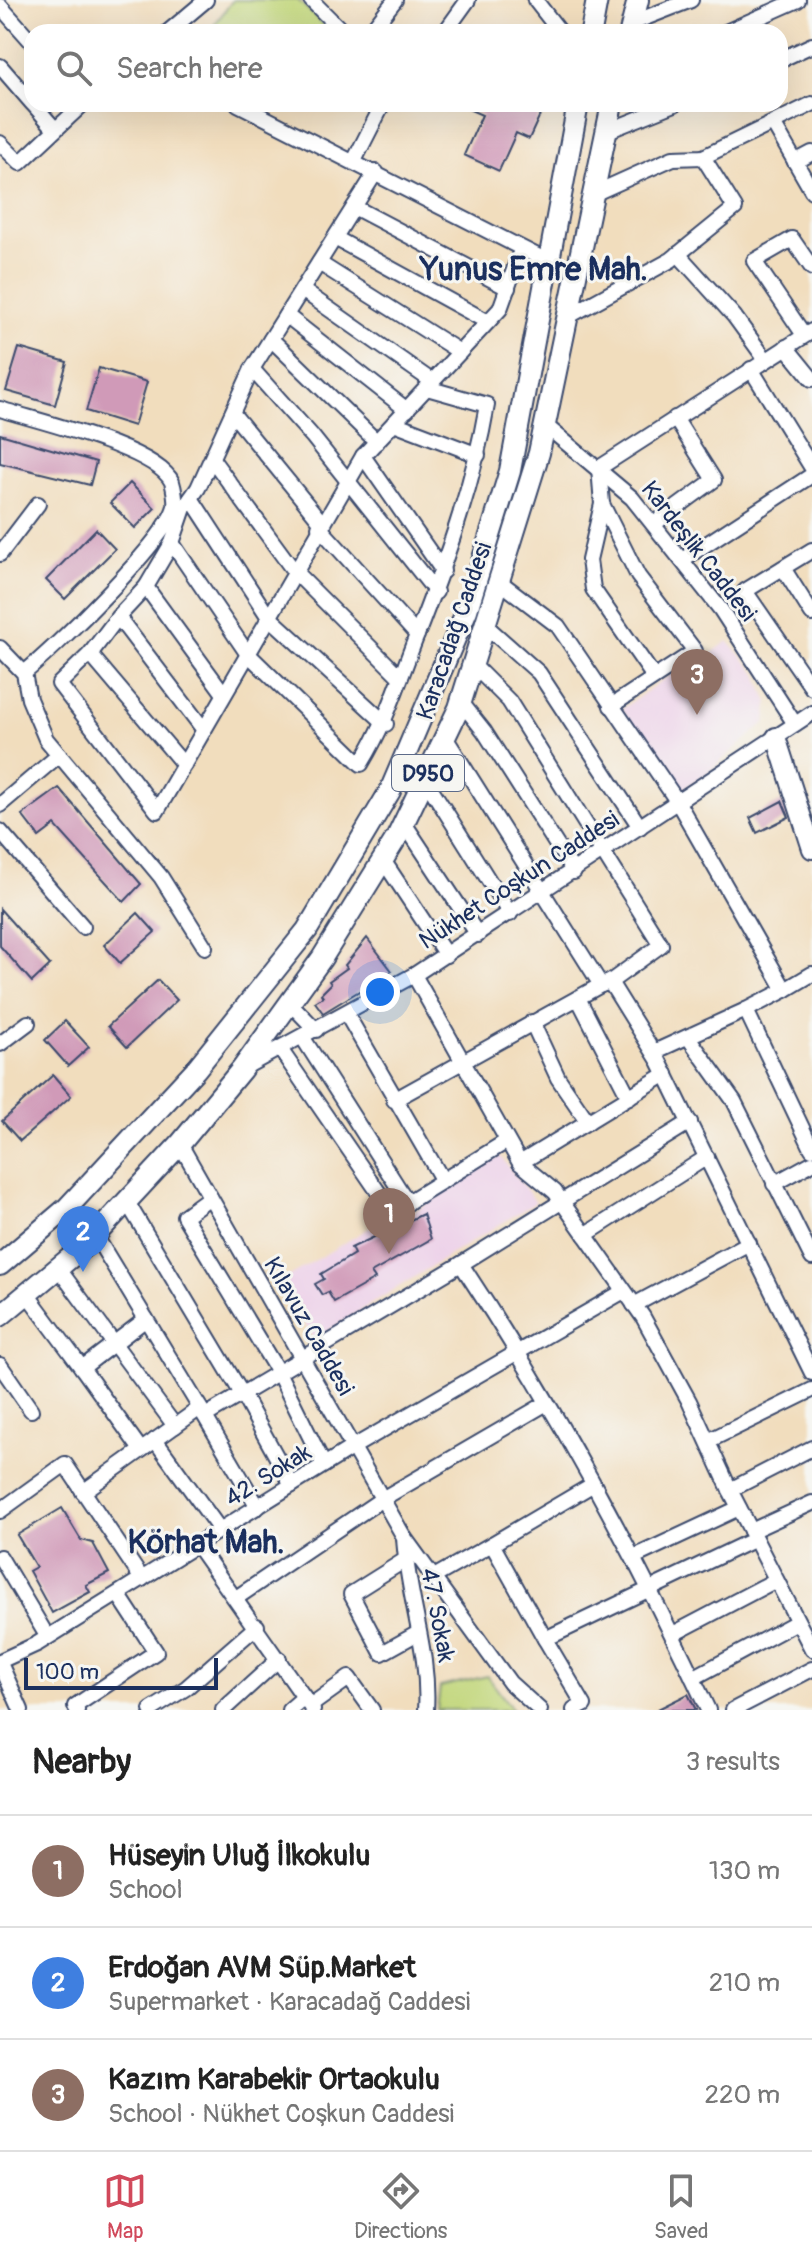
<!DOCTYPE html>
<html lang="en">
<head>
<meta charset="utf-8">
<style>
  body { margin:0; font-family:Pangolin,sans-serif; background:#f6f6f6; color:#222 }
  .scale { position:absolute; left:24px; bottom:20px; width:194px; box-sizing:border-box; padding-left:8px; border:4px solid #1b2f5e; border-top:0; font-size:22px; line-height:28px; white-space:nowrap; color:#1b2f5e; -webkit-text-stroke:6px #f6f6f2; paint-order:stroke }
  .you { position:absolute; left:380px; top:992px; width:28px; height:28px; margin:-20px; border:6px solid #fff; border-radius:50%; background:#1a73e8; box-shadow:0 0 0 12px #1a73e833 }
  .badge { display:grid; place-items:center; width:52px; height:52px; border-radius:50%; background:#d1495b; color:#fff; font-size:26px; font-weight:700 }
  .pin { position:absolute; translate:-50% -66px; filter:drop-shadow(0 2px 4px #0008) }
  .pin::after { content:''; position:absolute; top:42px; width:28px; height:24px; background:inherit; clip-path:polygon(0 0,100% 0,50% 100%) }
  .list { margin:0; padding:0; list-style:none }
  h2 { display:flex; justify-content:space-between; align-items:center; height:104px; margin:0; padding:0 32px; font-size:34px }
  h2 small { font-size:26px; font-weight:400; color:#767676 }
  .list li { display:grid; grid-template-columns:52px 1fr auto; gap:24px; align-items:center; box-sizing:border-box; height:112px; padding:0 32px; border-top:2px solid #e0e0e0 }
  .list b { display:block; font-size:30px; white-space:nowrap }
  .list p { margin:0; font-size:26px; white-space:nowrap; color:#767676 }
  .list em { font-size:26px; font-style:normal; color:#767676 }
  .icon { flex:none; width:44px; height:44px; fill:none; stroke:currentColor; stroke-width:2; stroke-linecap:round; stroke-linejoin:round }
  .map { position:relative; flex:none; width:812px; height:1710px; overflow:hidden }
  .search { position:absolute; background:#fff; box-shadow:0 8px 32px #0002; left:24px; right:24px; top:24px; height:88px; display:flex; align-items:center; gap:20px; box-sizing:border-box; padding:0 28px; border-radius:24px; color:#767676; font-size:30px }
  .sheet { height:440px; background:#fff }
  nav { display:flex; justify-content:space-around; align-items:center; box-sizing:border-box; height:112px; border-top:2px solid #e0e0e0; background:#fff; font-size:22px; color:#767676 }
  nav a { display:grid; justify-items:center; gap:4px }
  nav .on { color:#d1495b }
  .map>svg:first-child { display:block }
  .built { fill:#edd1e9 }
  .green { fill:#c1d679; stroke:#6e826c; stroke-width:2 }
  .building { fill:#d09ab8 }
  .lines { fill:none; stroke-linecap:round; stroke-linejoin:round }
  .minor-casing { stroke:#3b496c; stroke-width:18 }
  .major-casing { stroke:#3b496c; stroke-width:22 }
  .highway-casing { stroke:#3b496c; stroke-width:24 }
  .minor { stroke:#fff; stroke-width:14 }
  .major { stroke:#fff; stroke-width:18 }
  .highway { stroke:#fff; stroke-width:20 }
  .labels { text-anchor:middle; stroke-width:6; stroke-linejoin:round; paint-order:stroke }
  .shield { fill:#f6f6f2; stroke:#5d6b8a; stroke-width:2 }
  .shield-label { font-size:22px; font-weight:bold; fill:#1b2f5e }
  .street-label { font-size:24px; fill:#1b2f5e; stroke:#f6f6f2 }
  .district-label { font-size:32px; font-weight:bold; fill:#1b2f5e; stroke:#f6f6f2 }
</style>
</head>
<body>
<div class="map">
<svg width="812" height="1710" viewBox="0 0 812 1710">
  <rect width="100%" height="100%" fill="#f6f6f2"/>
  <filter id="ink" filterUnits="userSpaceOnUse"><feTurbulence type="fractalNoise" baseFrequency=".0125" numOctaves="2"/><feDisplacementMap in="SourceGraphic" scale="16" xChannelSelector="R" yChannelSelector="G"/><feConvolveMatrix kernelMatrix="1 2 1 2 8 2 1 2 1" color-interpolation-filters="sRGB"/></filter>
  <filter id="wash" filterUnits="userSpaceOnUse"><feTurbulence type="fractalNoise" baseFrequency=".006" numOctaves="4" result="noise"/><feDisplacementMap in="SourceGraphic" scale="32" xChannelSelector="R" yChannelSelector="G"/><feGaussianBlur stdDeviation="1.8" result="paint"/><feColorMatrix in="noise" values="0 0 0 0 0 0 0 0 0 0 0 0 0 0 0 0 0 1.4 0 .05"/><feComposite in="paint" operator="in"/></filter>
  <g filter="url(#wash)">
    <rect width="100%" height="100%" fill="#f1ddbd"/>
    <!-- built -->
    <g class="built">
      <polygon points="728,641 757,674 768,703 766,722 706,774 678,792 622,709 693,659 699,663"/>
      <polygon points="500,1156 536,1202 314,1339 279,1282 381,1221 392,1226"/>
    </g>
    <!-- green -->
    <g class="green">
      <polygon points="233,0 298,0 331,32 209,32"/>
      <polygon points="487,1676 513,1710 437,1710 440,1687"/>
    </g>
    <g id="blocks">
      <!-- building -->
      <g class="building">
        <polygon points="457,104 545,104 529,139 516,133 499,171 464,155 482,115"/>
        <polygon points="19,348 67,362 55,405 6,391"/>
        <polygon points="99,368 147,382 134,426 86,411"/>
        <polygon points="0,434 96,462 90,485 0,463"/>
        <polygon points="130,483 155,508 135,528 110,503"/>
        <polygon points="96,529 115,549 65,599 46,580"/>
        <polygon points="59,788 141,884 124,902 55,825 39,837 22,815"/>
        <polygon points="782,801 789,817 757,833 750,818"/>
        <polygon points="0,909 50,965 32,982 0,946"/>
        <polygon points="138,913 155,932 120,963 104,945"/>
        <polygon points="367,938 392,971 323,1013 315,1002 323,997 321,994 331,984 329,981 347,968 345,965"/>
        <polygon points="158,980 177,1000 127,1047 108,1026"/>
        <polygon points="65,1021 89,1047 68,1066 45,1040"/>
        <polygon points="53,1075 71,1096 20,1141 2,1121"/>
        <polygon points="423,1214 431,1239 371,1273 375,1279 334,1302 328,1292 322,1295 315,1284 324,1279 321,1274 354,1254 351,1248"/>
        <polygon points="62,1508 81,1540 93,1543 109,1573 86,1585 90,1592 52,1613 29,1571 36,1567 17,1535"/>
        <polygon points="688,1694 696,1710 656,1710"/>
      </g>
    </g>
  </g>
  <g filter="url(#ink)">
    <use href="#blocks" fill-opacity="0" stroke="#3b496c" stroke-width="2"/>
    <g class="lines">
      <defs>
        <g id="minor">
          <polyline points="311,0 343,32"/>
          <polyline points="535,0 560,32"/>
          <polyline points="0,6 32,42"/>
          <polyline points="632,23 691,0"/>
          <polyline points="168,32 206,0"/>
          <polyline points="370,32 395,0"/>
          <polyline points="445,32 468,0"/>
          <polyline points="726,32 798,0"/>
          <polyline points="780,60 812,45"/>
          <polyline points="0,66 32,103"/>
          <polyline points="33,104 55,129"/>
          <polyline points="238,104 549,262"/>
          <polyline points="774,125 812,191"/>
          <polyline points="605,132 675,104"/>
          <polyline points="0,143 20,163 83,104"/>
          <polyline points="354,161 383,104"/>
          <polyline points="795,162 812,153"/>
          <polyline points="376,172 252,369 198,488 184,508 172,543 146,587 118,617 90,654 59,684 157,811 363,456 500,309 521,250"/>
          <polyline points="593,194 673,158 703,157 812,104"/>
          <polyline points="354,207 508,288"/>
          <polyline points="335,238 488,322"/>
          <polyline points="678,254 734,316 766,360"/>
          <polyline points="319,263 460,352"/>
          <polyline points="302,290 433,382"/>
          <polyline points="286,315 407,410"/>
          <polyline points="567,317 671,260 735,208 703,157"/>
          <polyline points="804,335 754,261 792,239 812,268"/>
          <polyline points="271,339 377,442"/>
          <polyline points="786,347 812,379"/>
          <polyline points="252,369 312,436 436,592"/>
          <polyline points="751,369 812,468"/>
          <path d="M0 409C37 421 156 448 172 482 174 488 176 501 175 506 167 540 54 649 24 673"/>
          <polyline points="233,414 322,523"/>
          <polyline points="394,423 478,455"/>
          <polyline points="545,425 632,498 721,610 795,724"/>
          <polyline points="363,456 443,571"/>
          <polyline points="212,459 294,571 400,677"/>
          <polyline points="191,498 268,616 386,724"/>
          <polyline points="602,504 589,560 593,589 654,677"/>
          <polyline points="654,524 714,480 675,418"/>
          <polyline points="319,527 417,635"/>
          <path d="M172 543 247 653 361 764C387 721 397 686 415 640 445 563 473 487 487 405L427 388"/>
          <polyline points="812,550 745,591 812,688"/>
          <polyline points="0,554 38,504"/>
          <polyline points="682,560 812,475"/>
          <polyline points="783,568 812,614"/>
          <polyline points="500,582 558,626 677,801 785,990 812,974"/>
          <polyline points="146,587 224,694"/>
          <polyline points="118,617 204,730"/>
          <polyline points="486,626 539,673 640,827"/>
          <polyline points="0,648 24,673 29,699 46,739 161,877 205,947"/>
          <polyline points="90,654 184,765"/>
          <polyline points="473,665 509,701 661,945 610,982"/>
          <polyline points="461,702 484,731 574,872"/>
          <polyline points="611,706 695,651 638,576 602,504 599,468 812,331"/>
          <polyline points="425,779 510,914"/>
          <polyline points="0,805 59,755"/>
          <polyline points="404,823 478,935"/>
          <polyline points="0,831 83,927"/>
          <polyline points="383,860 446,955"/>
          <polyline points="414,975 520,1163 555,1192 643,1317 689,1401 730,1490"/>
          <polyline points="601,985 610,982 659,1061 812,1373"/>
          <polyline points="785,990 746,1010 812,1149"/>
          <polyline points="578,998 629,1097"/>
          <polyline points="290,1003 316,1030"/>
          <polyline points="346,1013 443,1181"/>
          <polyline points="532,1022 558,1078 588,1122"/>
          <polyline points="688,1037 734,1101 812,1258"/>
          <polyline points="303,1038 408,1203"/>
          <polyline points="0,1044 28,1023"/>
          <polyline points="280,1049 392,1212 507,1141"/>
          <polyline points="654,1052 746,1010"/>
          <polyline points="245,1067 414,975 812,713"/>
          <polyline points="394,1100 601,985 445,737"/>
          <path d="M690 1122 461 1264C555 1406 636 1556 708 1710"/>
          <path d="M180 1144 404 1537C407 1597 430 1651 426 1710"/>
          <polyline points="520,1163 666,1074"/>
          <polyline points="774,1184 812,1163"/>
          <polyline points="210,1197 184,1216 278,1372 324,1465"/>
          <polyline points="127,1202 242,1394 292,1485"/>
          <polyline points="95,1235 200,1408"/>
          <polyline points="585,1235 707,1157"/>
          <polyline points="58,1268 175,1426"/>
          <polyline points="27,1294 82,1368 146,1319"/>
          <polyline points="634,1305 749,1243"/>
          <polyline points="0,1365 31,1410"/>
          <polyline points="82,1368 141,1450"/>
          <polyline points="205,1416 461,1264"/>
          <polyline points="155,1440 220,1530"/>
          <polyline points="708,1441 812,1390"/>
          <polyline points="812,1448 730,1490 812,1649"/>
          <polyline points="83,1492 200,1408 258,1507"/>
          <polyline points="0,1511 65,1464 142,1579"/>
          <polyline points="751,1531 812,1503"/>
          <polyline points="404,1537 510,1683 540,1710"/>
          <polyline points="492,1544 592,1485"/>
          <polyline points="197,1545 313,1710"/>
          <polyline points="0,1557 47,1636"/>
          <polyline points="634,1557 739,1508"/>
          <polyline points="405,1560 351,1594 382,1653 418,1633"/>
          <polyline points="432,1578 492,1544 545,1639"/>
          <polyline points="236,1598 382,1499 547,1403"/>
          <polyline points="673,1634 776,1580"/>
          <polyline points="0,1661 37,1644 353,1447 624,1291"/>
          <polyline points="0,1663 21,1710"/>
          <polyline points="693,1678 797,1622"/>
          <polyline points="310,1706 349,1678 372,1710"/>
          <polyline points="77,1710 75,1706 156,1652 118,1594"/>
          <polyline points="151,1710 186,1688 257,1626"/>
          <polyline points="223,1710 279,1659"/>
          <polyline points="289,1710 304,1697"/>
          <polyline points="574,1710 584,1705 545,1639 755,1539"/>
          <polyline points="733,1710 812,1669"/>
        </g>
        <polyline id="major" points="776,737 812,849"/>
        <g id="highway">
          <polyline points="591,32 597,0"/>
          <polyline points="630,32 638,0"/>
          <polyline points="0,1265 67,1208 196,1069 307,930 390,791 467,610 510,471 578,104"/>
          <polyline points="0,1316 87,1244 180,1144 242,1069 322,958 397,837 459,708 539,453 612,104"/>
        </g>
      </defs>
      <!-- minor casing -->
      <use href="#minor" class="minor-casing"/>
      <!-- major casing -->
      <use href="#major" class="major-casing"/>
      <!-- highway casing -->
      <use href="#highway" class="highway-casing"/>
      <!-- minor -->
      <use href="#minor" class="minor"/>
      <!-- major -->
      <use href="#major" class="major"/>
      <!-- highway -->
      <use href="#highway" class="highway"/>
    </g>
  </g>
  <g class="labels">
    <!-- shield labels -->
    <rect class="shield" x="392" y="755" width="72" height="36" rx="6"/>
    <g class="shield-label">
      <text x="428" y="781">D950</text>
    </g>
    <!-- street labels -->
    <g class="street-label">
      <text transform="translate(699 551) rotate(52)" y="8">Kardeşlik Caddesi</text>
      <text transform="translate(454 631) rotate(-71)" y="8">Karacadağ Caddesi</text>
      <text transform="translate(519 880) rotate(-33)" y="8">Nükhet Coşkun Caddesi</text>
      <text transform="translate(309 1326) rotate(60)" y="8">Kılavuz Caddesi</text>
      <text transform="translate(268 1475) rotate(-32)" y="8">42. Sokak</text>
      <text transform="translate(438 1615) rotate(79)" y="8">47. Sokak</text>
    </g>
    <!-- district labels -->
    <g class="district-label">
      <text x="534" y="280">Yunus Emre Mah.</text>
      <text x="206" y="1553">Körhat Mah.</text>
    </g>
  </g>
</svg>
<div class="scale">100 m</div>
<div class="you"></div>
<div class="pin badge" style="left:389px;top:1254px;background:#8d6e63">1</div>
<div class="pin badge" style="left:83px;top:1272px;background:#3f7fe0">2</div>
<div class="pin badge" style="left:697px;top:715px;background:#8d6e63">3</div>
<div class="search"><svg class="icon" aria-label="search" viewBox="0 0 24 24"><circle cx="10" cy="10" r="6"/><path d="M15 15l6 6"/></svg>Search here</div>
</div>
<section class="sheet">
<h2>Nearby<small>3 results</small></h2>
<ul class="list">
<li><span class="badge" style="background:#8d6e63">1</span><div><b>Hüseyin Uluğ İlkokulu</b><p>School</p></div><em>130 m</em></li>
<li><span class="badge" style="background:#3f7fe0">2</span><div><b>Erdoğan AVM Süp.Market</b><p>Supermarket · Karacadağ Caddesi</p></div><em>210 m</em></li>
<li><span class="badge" style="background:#8d6e63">3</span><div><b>Kazım Karabekir Ortaokulu</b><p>School · Nükhet Coşkun Caddesi</p></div><em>220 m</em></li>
</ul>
</section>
<nav>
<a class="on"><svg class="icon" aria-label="map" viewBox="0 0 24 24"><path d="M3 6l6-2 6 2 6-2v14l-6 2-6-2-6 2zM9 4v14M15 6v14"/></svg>Map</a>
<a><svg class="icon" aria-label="directions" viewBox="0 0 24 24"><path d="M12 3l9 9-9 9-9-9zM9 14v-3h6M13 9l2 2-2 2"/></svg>Directions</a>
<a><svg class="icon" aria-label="saved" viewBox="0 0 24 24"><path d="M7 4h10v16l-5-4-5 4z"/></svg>Saved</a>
</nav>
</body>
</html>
